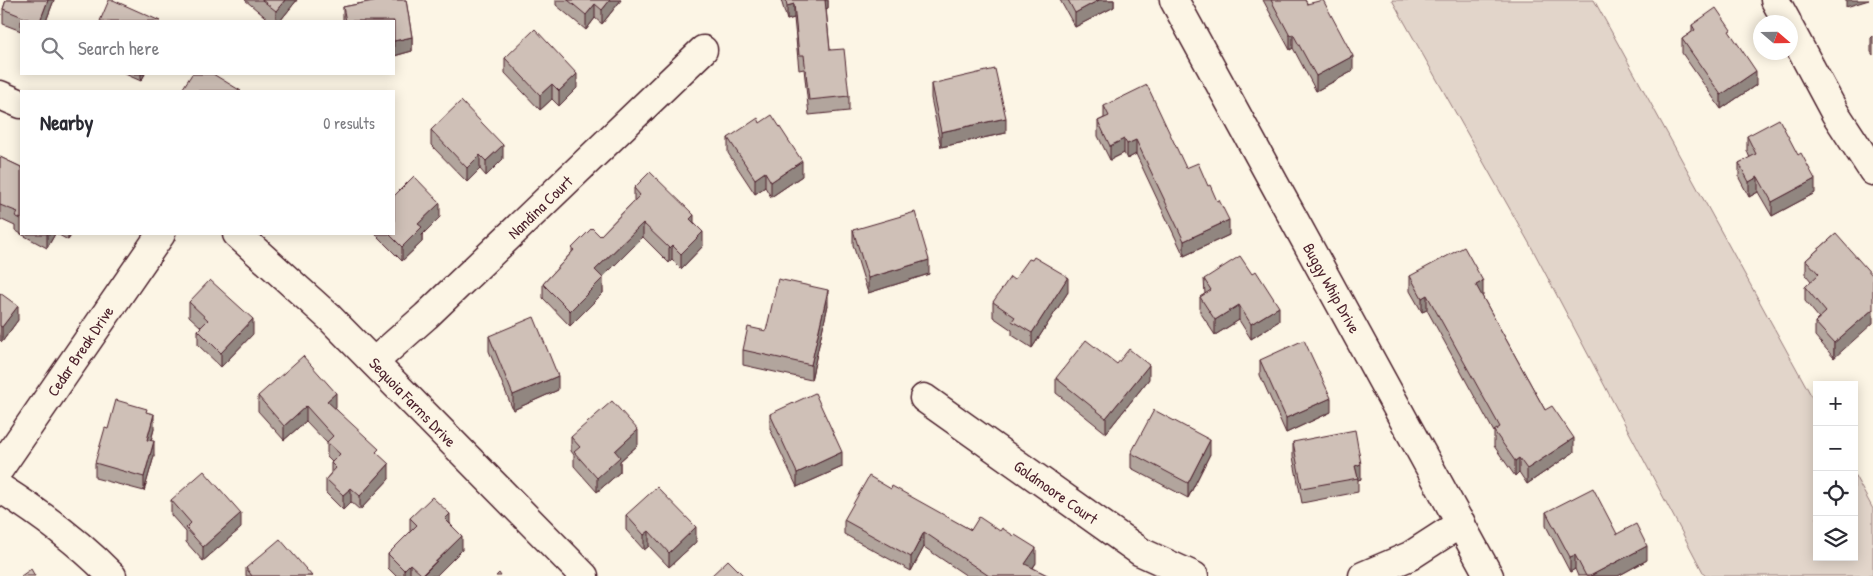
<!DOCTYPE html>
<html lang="en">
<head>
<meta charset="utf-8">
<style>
  body { margin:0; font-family:"Patrick Hand",sans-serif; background:#f7f7f7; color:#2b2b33 }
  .controls { position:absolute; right:15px; bottom:15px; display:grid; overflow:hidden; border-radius:0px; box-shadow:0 2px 12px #0003 }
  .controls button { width:45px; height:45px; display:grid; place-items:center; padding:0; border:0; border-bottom:1px solid #e1e1e2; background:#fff; color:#2b2b33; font:25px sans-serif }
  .compass { position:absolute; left:1753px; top:15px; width:45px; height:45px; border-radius:50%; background:#fff; box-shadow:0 2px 12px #0003; rotate:110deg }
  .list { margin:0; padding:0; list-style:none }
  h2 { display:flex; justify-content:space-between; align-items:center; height:65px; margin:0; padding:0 20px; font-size:21px }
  h2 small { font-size:16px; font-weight:400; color:#7c7c81 }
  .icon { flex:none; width:28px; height:28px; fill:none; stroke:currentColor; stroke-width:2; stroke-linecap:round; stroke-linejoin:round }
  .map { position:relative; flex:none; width:1873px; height:576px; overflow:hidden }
  .search { position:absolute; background:#fff; box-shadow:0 2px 12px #0003; left:20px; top:20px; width:375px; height:55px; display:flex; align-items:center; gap:12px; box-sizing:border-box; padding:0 18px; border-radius:0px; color:#7c7c81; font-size:19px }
  .panel { position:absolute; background:#fff; box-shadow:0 2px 12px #0003; left:20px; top:90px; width:375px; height:145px; border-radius:0px }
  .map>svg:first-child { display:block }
  .green { fill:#e2d5ca; stroke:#967a7a }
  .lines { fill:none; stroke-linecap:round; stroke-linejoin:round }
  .minor-casing { stroke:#4a1f2b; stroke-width:31 }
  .minor { stroke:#fcf5e5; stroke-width:28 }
  .wall { fill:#b2a59d; stroke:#4a1f2b }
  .shaded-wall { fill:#918680; stroke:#4a1f2b }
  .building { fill:#cfc0b7; stroke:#4a1f2b }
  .labels { text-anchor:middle; stroke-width:4; stroke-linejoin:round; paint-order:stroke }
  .street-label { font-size:16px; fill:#4a1f2b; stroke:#fcf5e5 }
</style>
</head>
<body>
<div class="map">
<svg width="1873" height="576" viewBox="0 0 1873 576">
  <rect width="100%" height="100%" fill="#fcf5e5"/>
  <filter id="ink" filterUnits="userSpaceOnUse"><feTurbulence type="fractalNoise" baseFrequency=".02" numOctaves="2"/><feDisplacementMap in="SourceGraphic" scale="10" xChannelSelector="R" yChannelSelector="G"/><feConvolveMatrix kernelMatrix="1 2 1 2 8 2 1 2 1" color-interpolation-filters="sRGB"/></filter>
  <g filter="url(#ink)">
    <!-- green -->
    <polygon class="green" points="1392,0 1594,0 1817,406 1817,557 1854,557 1854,474 1873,509 1873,576 1705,576 1533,250"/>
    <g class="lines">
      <defs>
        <g id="minor">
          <polyline points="1174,0 1489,576"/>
          <polyline points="1775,0 1787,22"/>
          <polyline points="1790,29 1835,113 1873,171"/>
          <polyline points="0,95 21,104"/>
          <polyline points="237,234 329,317 584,576"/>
          <polyline points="374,362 426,316 703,50"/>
          <polyline points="924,398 1141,552 1194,576"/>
          <polyline points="0,468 161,234"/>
          <path d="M0 488C41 514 78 541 112 576"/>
          <polyline points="1363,576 1410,556 1461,523"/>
        </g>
      </defs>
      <!-- minor casing -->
      <use href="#minor" class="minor-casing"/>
      <!-- minor -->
      <use href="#minor" class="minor"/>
    </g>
    <!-- wall -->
    <g class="wall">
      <polygon points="6,0 54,0 46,21 21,21 21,31 3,24 3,9"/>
      <polygon points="245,0 297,0 280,21 270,21"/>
      <polygon points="378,0 406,0 412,37 412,51 394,56 394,21 343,21 343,7"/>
      <polygon points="556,0 621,0 602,24 595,18 586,30 556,5"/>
      <polygon points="781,0 828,0 828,8 826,8 830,50 849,96 849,111 809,115 804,69 799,70 794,18 787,20"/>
      <polygon points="1060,0 1114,0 1114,7 1075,27"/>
      <polygon points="1263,0 1305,0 1353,71 1316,91 1293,48 1290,50"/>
      <polygon points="1692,25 1731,34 1756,85 1721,109 1682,53 1682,39 1692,32"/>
      <polygon points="1873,36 1873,55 1871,52 1871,38"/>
      <polygon points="505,58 577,88 559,106 552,99 540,110 505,73"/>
      <polygon points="125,74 145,74 141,81"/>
      <polygon points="931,84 1006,133 941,147 931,98"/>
      <polygon points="1104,106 1186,168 1229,235 1184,256 1136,154 1127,159 1124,153 1110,160 1098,136 1098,121 1104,118"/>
      <polygon points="760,123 802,176 771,197 765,187 755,194 728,153 728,138"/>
      <polygon points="431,130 503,159 486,176 480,169 467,182 431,145"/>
      <polygon points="1747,136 1815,193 1772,216 1758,192 1749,197 1739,178 1739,163 1750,158 1747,151"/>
      <polygon points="0,157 21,167 21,234 15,230 15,226 0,219"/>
      <polygon points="634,188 694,222 703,246 681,269 672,260 669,263 643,237 602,277 603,293 570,326 543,298 543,284 572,252 572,248 600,236 634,201"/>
      <polygon points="440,217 422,235 422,242 402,261 375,234 394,234"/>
      <polygon points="853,230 929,274 868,293 853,245"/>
      <polygon points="21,234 55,234 47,248"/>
      <polygon points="57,234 72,234 68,240"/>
      <polygon points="1836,234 1834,358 1815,336 1815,322 1819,318 1805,301 1805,287 1811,281 1806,275 1806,260"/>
      <polygon points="1410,276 1483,296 1482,296 1545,410 1574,452 1527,484 1519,472 1515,476 1494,446 1494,432 1427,310 1422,312 1410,291"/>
      <polygon points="1204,279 1279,321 1251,339 1239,320 1215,335 1200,312 1200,297 1205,294"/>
      <polygon points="1014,280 1068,292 1032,348 1012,335 1012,330 993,317 993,302"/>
      <polygon points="0,293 18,320 2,342 0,340"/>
      <polygon points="189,302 253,334 221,367 198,345 198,330 201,327 189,316"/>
      <polygon points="828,305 811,380 743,365 743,350 766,331"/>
      <polygon points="489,336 558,390 513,410 489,351"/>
      <polygon points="1260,360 1331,412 1286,433 1260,375"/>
      <polygon points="1056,378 1149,379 1106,433 1056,393"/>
      <polygon points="258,396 336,407 335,408 379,455 389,479 360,510 351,502 343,510 326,493 326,479 331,473 331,463 332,462 327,457 327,443 306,421 284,440 258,411"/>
      <polygon points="147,412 154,429 151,441 154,456 144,491 95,478 95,463"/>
      <polygon points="770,414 842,467 797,487 770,429"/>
      <polygon points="571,437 638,445 620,461 620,472 597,492 574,466 574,455 571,451"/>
      <polygon points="1293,442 1361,479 1358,480 1358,492 1302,503 1293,457"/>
      <polygon points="1131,453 1210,454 1188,498 1131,468"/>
      <polygon points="891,489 1036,563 1033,568 1049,576 967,576 924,547 911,571 844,534 844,520"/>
      <polygon points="171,500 241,528 203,561 186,542 186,532 171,515"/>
      <polygon points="1546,512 1617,534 1647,560 1618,576 1578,576 1575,569 1570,572 1546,526"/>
      <polygon points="626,515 696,542 669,567 649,546 644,550 626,530"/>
      <polygon points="410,518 450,523 462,550 436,576 396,576 388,568 388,554 410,532"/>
      <polygon points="246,568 312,576 246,576"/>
    </g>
    <!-- shaded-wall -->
    <g class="shaded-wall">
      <polygon points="48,0 54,0 46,21 40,21"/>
      <polygon points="285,0 297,0 280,21 276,21 276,11"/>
      <polygon points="610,0 621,0 602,24 602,10"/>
      <polygon points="825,0 828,0 828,8 825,9"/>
      <polygon points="1099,0 1114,0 1114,7 1075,27 1075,13"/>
      <polygon points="1846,0 1869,0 1846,7"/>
      <polygon points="595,4 595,18 586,30 586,15"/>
      <polygon points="794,4 794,18 787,20 787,6"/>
      <polygon points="1293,34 1293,48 1290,50 1290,36"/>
      <polygon points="412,37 412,51 394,56 394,41"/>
      <polygon points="1353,56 1353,71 1316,91 1316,76"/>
      <polygon points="1756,71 1756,85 1721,109 1721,95"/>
      <polygon points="141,74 145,74 141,81"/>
      <polygon points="577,74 577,88 559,106 559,91"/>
      <polygon points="552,84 552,99 540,110 540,95"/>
      <polygon points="1006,118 1006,133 941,147 941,132"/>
      <polygon points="1124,139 1124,153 1110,160 1110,146"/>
      <polygon points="1136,140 1136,154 1127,159 1127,144"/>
      <polygon points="503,145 503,159 486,176 486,161"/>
      <polygon points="480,155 480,169 467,182 467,168"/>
      <polygon points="802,161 802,176 771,197 771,182"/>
      <polygon points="765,172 765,187 755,194 755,179"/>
      <polygon points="1758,177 1758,192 1749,197 1749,182"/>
      <polygon points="1815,179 1815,193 1772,216 1772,202"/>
      <polygon points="440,203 440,217 422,235 422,242 402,261 402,247 418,224"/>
      <polygon points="694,215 694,229 690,219"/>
      <polygon points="1229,220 1229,235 1184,256 1184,241"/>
      <polygon points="643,223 643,237 595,285 595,270"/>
      <polygon points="703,232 703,246 681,269 681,254"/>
      <polygon points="47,234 55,234 47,248"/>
      <polygon points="68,234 72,234 68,240"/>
      <polygon points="672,245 672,260 669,263 669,248"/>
      <polygon points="929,260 929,274 868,293 868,278"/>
      <polygon points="1068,277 1068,292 1032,348 1032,333"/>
      <polygon points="603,278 603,293 570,326 570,311"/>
      <polygon points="1483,281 1483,296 1476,300 1476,285"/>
      <polygon points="828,290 828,305 811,380 811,365"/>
      <polygon points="1427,295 1427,310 1422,312 1422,298"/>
      <polygon points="1239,305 1239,320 1215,335 1215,320"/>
      <polygon points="18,306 18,320 2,342 2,327"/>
      <polygon points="1279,307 1279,321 1251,339 1251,324"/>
      <polygon points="1873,309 1873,323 1834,358 1834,343"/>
      <polygon points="253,319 253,334 221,367 221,353"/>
      <polygon points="1149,365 1149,379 1106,433 1106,418"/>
      <polygon points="558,376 558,390 513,410 513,395"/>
      <polygon points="336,393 336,407 327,415 327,401"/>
      <polygon points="1331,398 1331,412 1286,433 1286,418"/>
      <polygon points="306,406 306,421 284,440 284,426"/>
      <polygon points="154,414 154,429 147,454 147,440"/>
      <polygon points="638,430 638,445 620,461 620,472 597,492 597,478 615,451"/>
      <polygon points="1574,438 1574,452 1527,484 1527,469"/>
      <polygon points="1210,440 1210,454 1188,498 1188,483"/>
      <polygon points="154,441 154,456 144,491 144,477"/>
      <polygon points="842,452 842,467 797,487 797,473"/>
      <polygon points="1519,458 1519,472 1515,476 1515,461"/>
      <polygon points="389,464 389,479 360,510 360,496"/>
      <polygon points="1361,464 1361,479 1358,480 1355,466"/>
      <polygon points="351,488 351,502 343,510 343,495"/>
      <polygon points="241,513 241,528 203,561 203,547"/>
      <polygon points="450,514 450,529 445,519"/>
      <polygon points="696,527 696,542 669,567 669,553"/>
      <polygon points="649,531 649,546 644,550 644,535"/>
      <polygon points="924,532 924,547 911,571 911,557"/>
      <polygon points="462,536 462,550 436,576 422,576"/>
      <polygon points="1647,546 1647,560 1618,576 1590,576"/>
      <polygon points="1036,548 1036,563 1027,576 1025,564"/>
      <polygon points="1575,555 1575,569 1570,572 1570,557"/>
      <polygon points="410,564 410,576 404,576 404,570"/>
    </g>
    <!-- building -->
    <g class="building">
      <polygon points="6,0 48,0 40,21 33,21 3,9"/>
      <polygon points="109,0 113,0 160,21 100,21"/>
      <polygon points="262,0 285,0 276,11"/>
      <polygon points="378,0 406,0 412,37 394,41 394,21 346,21 343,7"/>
      <polygon points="568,0 610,0 602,10 595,4 586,15"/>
      <polygon points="786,0 825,0 830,50 844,49 849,96 809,100 804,55 799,55 794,4 787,6"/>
      <polygon points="1068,0 1099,0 1075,13"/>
      <polygon points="1271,0 1305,0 1307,4 1323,0 1353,56 1316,76 1293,34 1290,36"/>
      <polygon points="1716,8 1731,30 1729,31 1756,71 1721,95 1682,39 1695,30 1692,25"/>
      <polygon points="535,29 577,74 559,91 552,84 540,95 505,58"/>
      <polygon points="995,69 1006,118 941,132 931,84"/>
      <polygon points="192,74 213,74 241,91 181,91"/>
      <polygon points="1147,85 1186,168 1198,163 1208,186 1210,185 1217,201 1219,200 1229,220 1184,241 1136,140 1127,144 1124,139 1110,146 1098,121 1109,116 1104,106"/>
      <polygon points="461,101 503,145 486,161 480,155 467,168 431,130"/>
      <polygon points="772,115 802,161 771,182 765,172 755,179 728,138 758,118 760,123"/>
      <polygon points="1779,119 1798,155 1801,153 1815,179 1772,202 1758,177 1749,182 1739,163 1756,154 1747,136"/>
      <polygon points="0,157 21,167 21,219 15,216 18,212 0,205"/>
      <polygon points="650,172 694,215 690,219 703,232 681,254 672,245 669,248 643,223 595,270 603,278 570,311 543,284 574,250 572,248 592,228 600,236 640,195 634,188"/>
      <polygon points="414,176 440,203 418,224 422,227 402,247 389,234 394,234 394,196"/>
      <polygon points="915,212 929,260 868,278 853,230"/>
      <polygon points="1836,234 1873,276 1873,309 1834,343 1815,322 1826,312 1805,287 1819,274 1806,260"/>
      <polygon points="1464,247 1483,281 1476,285 1545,410 1552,406 1574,438 1527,469 1519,458 1515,461 1494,431 1500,427 1427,295 1422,298 1410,276"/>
      <polygon points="1240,256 1252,274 1256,271 1279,307 1251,324 1239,305 1215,320 1200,297 1211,290 1204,279"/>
      <polygon points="1034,257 1068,277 1032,333 1012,321 1015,317 993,302 1010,277 1014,280 1029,259 1032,260"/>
      <polygon points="778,279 828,290 811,365 743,350 748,327 766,331"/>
      <polygon points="210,280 253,319 221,353 198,330 208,320 189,302"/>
      <polygon points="0,293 18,306 2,327 0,326"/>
      <polygon points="534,317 558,376 513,395 489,336"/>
      <polygon points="1086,340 1117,364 1129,349 1149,365 1106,418 1056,378"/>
      <polygon points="1304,340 1331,398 1286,418 1260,360"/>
      <polygon points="303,356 336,393 327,401 379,449 376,452 389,464 360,496 351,488 343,495 326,479 336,468 331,463 340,454 327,442 333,436 306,406 284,426 258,396"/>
      <polygon points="815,393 842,452 797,473 770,414"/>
      <polygon points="116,400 147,409 146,412 154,414 147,440 154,441 144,477 95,463 105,428 108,429"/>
      <polygon points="612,401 638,430 615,451 620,457 597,478 574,452 580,447 571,437"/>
      <polygon points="1154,410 1210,440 1188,483 1131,453"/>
      <polygon points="1355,430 1361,464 1355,466 1358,478 1302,488 1293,442"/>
      <polygon points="204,471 241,513 203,547 186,528 191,523 171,500"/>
      <polygon points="869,476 891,489 892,486 971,530 979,517 1000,531 1002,528 1014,536 1015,535 1036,548 1025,564 1049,576 989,576 924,532 911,557 844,520"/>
      <polygon points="657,487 696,527 669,553 649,531 644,535 626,515"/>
      <polygon points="1593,488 1617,534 1636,524 1647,546 1590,576 1586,576 1575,555 1570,557 1546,512"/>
      <polygon points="432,497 450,514 445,519 462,536 422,575 410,564 404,570 388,554 417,525 410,518"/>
      <polygon points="280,539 312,576 252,576 246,568"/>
      <polygon points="728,560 744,576 711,576"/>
      <polygon points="31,569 35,576 21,576"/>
      <polygon points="499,573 501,576 496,576"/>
    </g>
  </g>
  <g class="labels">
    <!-- street labels -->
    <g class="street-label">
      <text transform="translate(540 207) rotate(-44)" y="6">Nandina Court</text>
      <text transform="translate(1332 288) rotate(61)" y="6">Buggy Whip Drive</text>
      <text transform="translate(80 351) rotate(-56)" y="6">Cedar Break Drive</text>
      <text transform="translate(413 402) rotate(46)" y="6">Sequoia Farms Drive</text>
      <text transform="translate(1056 492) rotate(35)" y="6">Goldmoore Court</text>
    </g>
  </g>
</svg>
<div class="controls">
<button>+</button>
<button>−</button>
<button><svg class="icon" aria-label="locate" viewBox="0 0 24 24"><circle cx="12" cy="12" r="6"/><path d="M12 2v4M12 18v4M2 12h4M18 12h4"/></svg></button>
<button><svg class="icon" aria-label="layers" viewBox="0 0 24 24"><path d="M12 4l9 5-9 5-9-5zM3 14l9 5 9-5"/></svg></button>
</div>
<svg class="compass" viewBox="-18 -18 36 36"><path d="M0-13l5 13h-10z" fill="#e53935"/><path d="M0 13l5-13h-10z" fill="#7c7c81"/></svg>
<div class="search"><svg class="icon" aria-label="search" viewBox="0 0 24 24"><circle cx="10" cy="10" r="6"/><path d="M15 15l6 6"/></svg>Search here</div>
<section class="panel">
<h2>Nearby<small>0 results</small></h2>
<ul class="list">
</ul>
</section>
</div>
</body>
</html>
